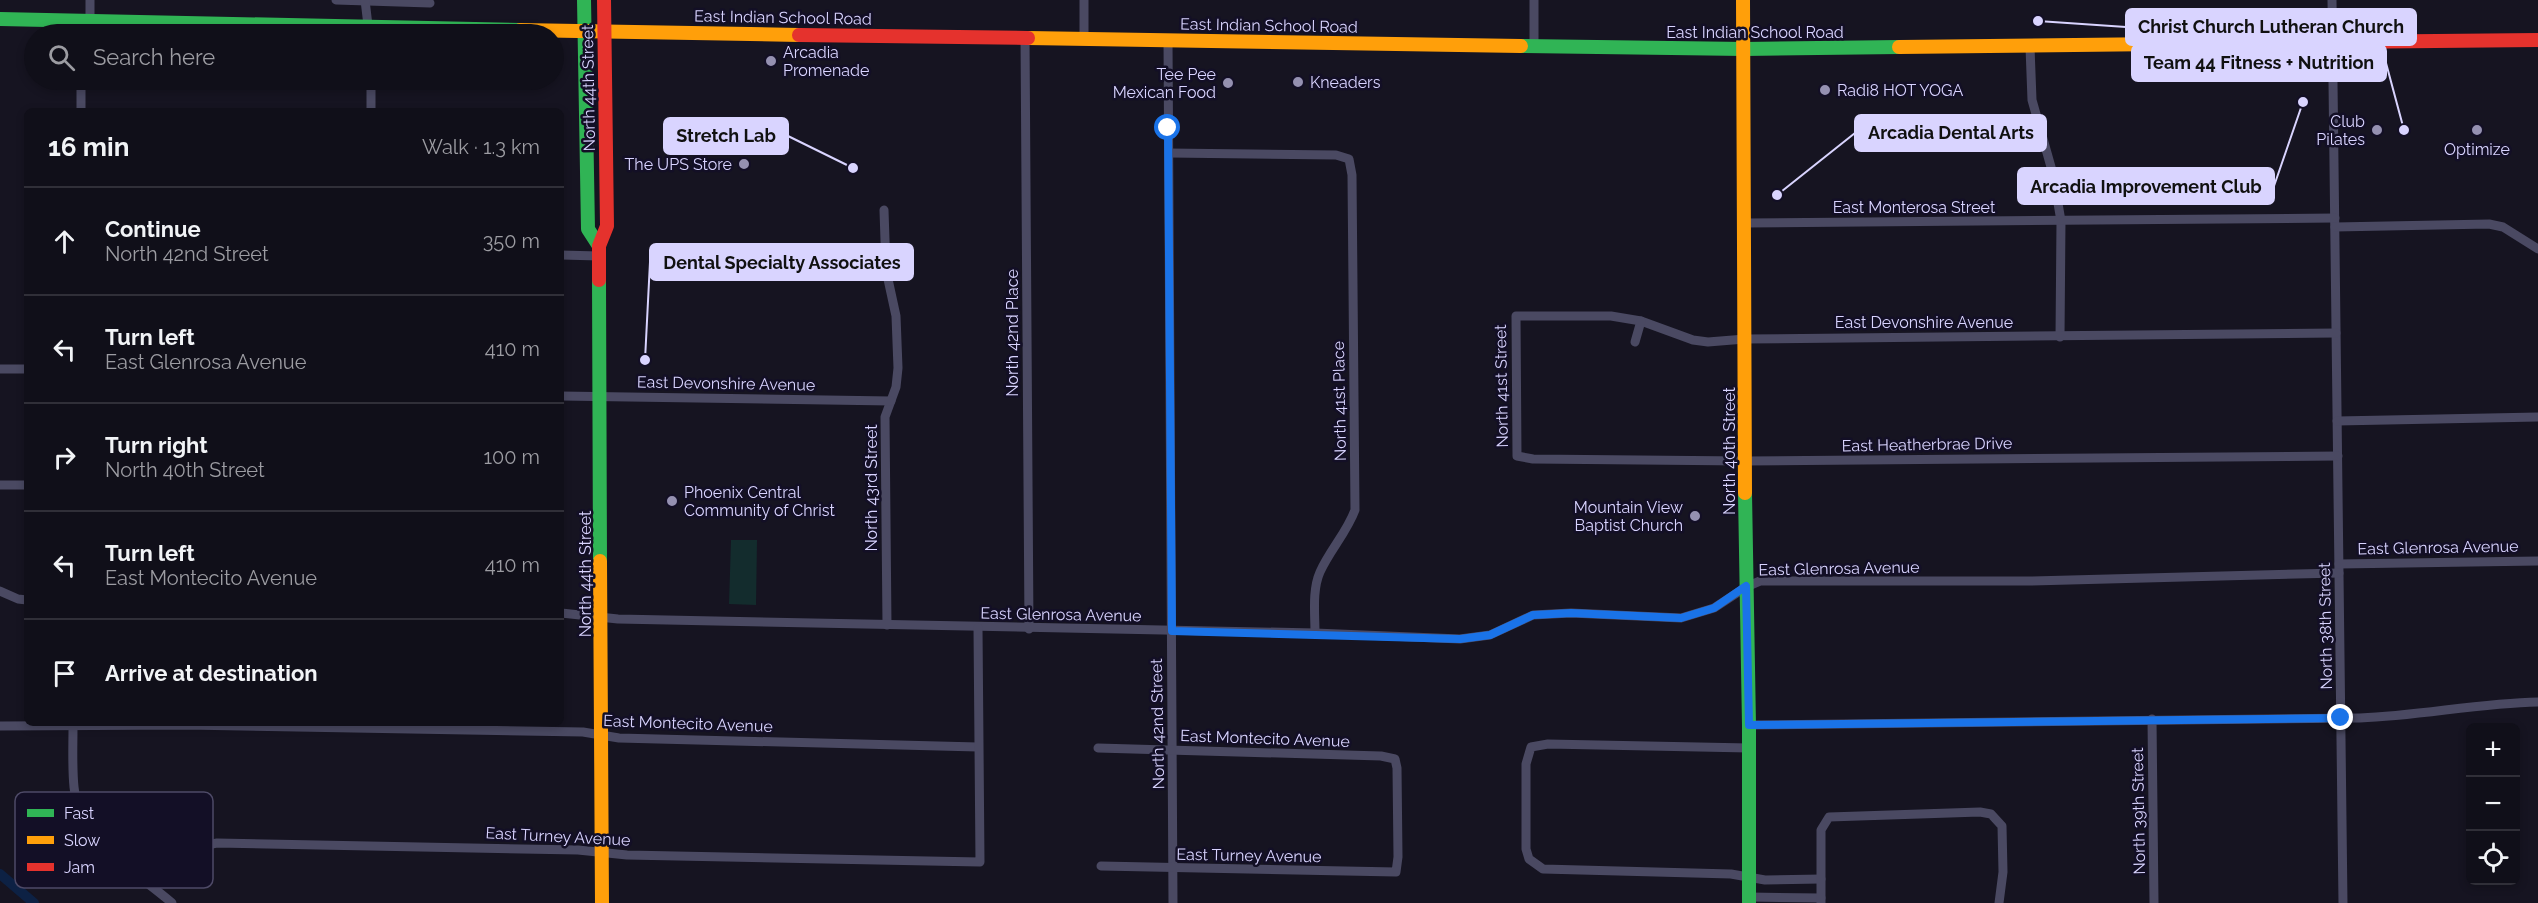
<!DOCTYPE html>
<html lang="en">
<head>
<meta charset="utf-8">
<style>
  body { margin:0; font-family:Raleway,sans-serif; background:#1e1d26; color:#f1f3f6 }
  .controls { position:absolute; right:18px; bottom:18px; display:grid; overflow:hidden; border-radius:9px; box-shadow:0 3px 9px #0003 }
  .controls button { width:54px; height:54px; display:grid; place-items:center; padding:0; border:0; border-bottom:2px solid #302f38; background:#100f19; color:#f1f3f6; font:30px sans-serif }
  .stop { position:absolute; width:18px; height:18px; margin:-14px; border:4px solid #1a73e8; border-radius:50%; background:#fff }
  .stop.end { background:#1a73e8; border-color:#fff; box-shadow:0 2px 6px #0008 }
  .list { margin:0; padding:0; list-style:none }
  h2 { display:flex; justify-content:space-between; align-items:center; height:78px; margin:0; padding:0 24px; font-size:26px }
  h2 small { font-size:20px; font-weight:400; color:#9c9ca2 }
  .list li { display:grid; grid-template-columns:39px 1fr auto; gap:18px; align-items:center; box-sizing:border-box; height:108px; padding:0 24px; border-top:2px solid #302f38 }
  .list b { display:block; font-size:22px; white-space:nowrap }
  .list p { margin:0; font-size:20px; white-space:nowrap; color:#9c9ca2 }
  .list em { font-size:20px; font-style:normal; color:#9c9ca2 }
  .icon { flex:none; width:33px; height:33px; fill:none; stroke:currentColor; stroke-width:2; stroke-linecap:round; stroke-linejoin:round }
  .map { position:relative; flex:none; width:2538px; height:903px; overflow:hidden }
  .search { position:absolute; background:#100f19; box-shadow:0 3px 9px #0003; left:24px; top:24px; width:540px; height:66px; display:flex; align-items:center; gap:15px; box-sizing:border-box; padding:0 21px; border-radius:33px; color:#9c9ca2; font-size:22px }
  .panel { position:absolute; background:#100f19; box-shadow:0 3px 9px #0003; left:24px; top:108px; width:540px; height:618px; border-radius:9px }
  .map>svg:first-child { display:block }
  .green { fill:#132c2d }
  .lines { fill:none; stroke-linecap:round; stroke-linejoin:round }
  .canal { stroke:#0d2144; stroke-width:10 }
  .street { stroke:#4a4962; stroke-width:9 }
  .fast { stroke:#30b455; stroke-width:14 }
  .slow { stroke:#ff9f0a; stroke-width:14 }
  .jam { stroke:#e5322d; stroke-width:14 }
  .route { stroke:#1a73e8; stroke-width:8 }
  .poi-dot { fill:#9591b1; stroke:#130f26; stroke-width:2 }
  .labels { text-anchor:middle; stroke-width:5; stroke-linejoin:round; paint-order:stroke }
  .street-label { font-size:16px; fill:#d9d4ff; stroke:#130f26 }
  .poi-label { font-size:16px; fill:#d9d4ff; stroke:#130f26; text-anchor:start }
  .key { fill:#130f26; stroke:#4e4a67; stroke-width:1.5 }
  .key-label { font-size:16px; fill:#d9d4ff }
  .leader { fill:none; stroke:#d9d4ff; stroke-width:2 }
  .callout-dot { fill:#d9d4ff; stroke:#130f26; stroke-width:2 }
  .callout { fill:#d9d4ff; stroke:#d9d4ff; stroke-width:2 }
  .callout-label { font-size:18px; text-anchor:middle; font-weight:bold; fill:#111 }
</style>
</head>
<body>
<div class="map">
<svg width="2538" height="903" viewBox="0 0 2538 903">
  <rect width="100%" height="100%" fill="#161421"/>
  <!-- green -->
  <polygon class="green" points="731,540 757,540 756,605 729,604"/>
  <g class="lines">
    <!-- canal -->
    <polyline class="canal" points="0,874 34,903"/>
    <!-- street -->
    <g class="street">
      <polyline points="336,0 430,3"/>
      <polyline points="365,0 369,34"/>
      <polyline points="1084,0 1084,39"/>
      <polyline points="1534,0 1534,45"/>
      <polyline points="2332,0 2343,903"/>
      <polyline points="90,21 90,0"/>
      <polyline points="81,34 82,20"/>
      <polyline points="1025,37 1029,629"/>
      <polyline points="1168,40 1173,903"/>
      <polyline points="2030,47 2032,100 2053,174 2061,221 2060,337"/>
      <polyline points="81,80 81,111"/>
      <polyline points="371,80 371,111"/>
      <path d="M1169 153 1336 155 1349 159 1352 175 1355 510C1347 532 1330 550 1320 572 1312 590 1315 614 1315 633"/>
      <polyline points="884,210 886,270 896,316 898,368 896,387 885,417 887,625"/>
      <polyline points="1745,223 2335,218"/>
      <polyline points="2335,227 2489,224 2503,227 2538,249"/>
      <polyline points="561,255 599,256"/>
      <polyline points="2336,333 1745,339 1708,342 1693,340 1641,321 1611,316 1516,316 1517,456 1533,459 1745,461 2338,456"/>
      <polyline points="1635,342 1641,321"/>
      <polyline points="0,369 27,369"/>
      <polyline points="561,396 891,401"/>
      <polyline points="2337,421 2538,417"/>
      <polyline points="0,485 27,485"/>
      <polyline points="2339,564 2538,561"/>
      <polyline points="0,591 18,599 27,600"/>
      <polyline points="561,613 618,619 1315,633 1460,639 1490,635 1533,615 1571,613 1681,618 1714,608 1746,587 1760,581 2030,581 2339,573"/>
      <polyline points="2152,719 2154,903"/>
      <path d="M1749 725 2360 718C2420 716 2478 703 2538 702"/>
      <polyline points="0,726 187,725 583,732 619,738 978,747"/>
      <path d="M73 727C73 747 72 767 74 787 79 840 135 871 172 903"/>
      <polyline points="1098,748 1381,756 1395,759 1397,768 1398,857 1396,872 1101,866"/>
      <polyline points="1749,748 1548,744 1531,747 1526,764 1526,849 1529,859 1543,869 1731,874 1765,880 1821,879"/>
      <path d="M149 883C172 861 184 848 217 843L578 850 627 855 980 862 978 628"/>
      <polyline points="1749,897 1821,898"/>
      <polyline points="1821,903 1821,830 1829,817 1980,812 1991,814 2002,826 2003,872 1999,903"/>
    </g>
    <!-- fast -->
    <g class="fast">
      <polyline points="584,0 588,229 599,246"/>
      <polyline points="0,19 520,30"/>
      <polyline points="1521,46 1744,49 1899,47"/>
      <polyline points="599,280 600,561"/>
      <polyline points="1745,493 1749,725 1749,903"/>
    </g>
    <!-- slow -->
    <g class="slow">
      <polyline points="1743,0 1745,493"/>
      <polyline points="520,30 799,35"/>
      <polyline points="1028,38 1521,46"/>
      <polyline points="1899,47 2334,42"/>
      <polyline points="600,561 602,903"/>
    </g>
    <!-- jam -->
    <g class="jam">
      <polyline points="799,35 1028,38"/>
      <polyline points="2334,42 2538,40"/>
      <polyline points="599,280 599,246 607,226 604,0"/>
    </g>
  </g>
  <g class="lines">
    <!-- route -->
    <polyline class="route" points="1168,128 1172,631 1460,639 1490,635 1533,615 1571,613 1681,618 1714,608 1746,586 1749,725 2341,718"/>
  </g>
  <!-- markers -->
  <g class="poi-dot">
    <circle cx="771" cy="61" r="6"/>
    <circle cx="1298" cy="82" r="6"/>
    <circle cx="1228" cy="83" r="6"/>
    <circle cx="1825" cy="90" r="6"/>
    <circle cx="2377" cy="130" r="6"/>
    <circle cx="2477" cy="130" r="6"/>
    <circle cx="744" cy="164" r="6"/>
    <circle cx="672" cy="501" r="6"/>
    <circle cx="1695" cy="516" r="6"/>
  </g>
  <g class="labels">
    <!-- street labels -->
    <g class="street-label">
      <text transform="translate(783 17) rotate(1)" y="6">East Indian School Road</text>
      <text transform="translate(1269 25) rotate(1)" y="6">East Indian School Road</text>
      <text x="1755" y="38">East Indian School Road</text>
      <text transform="translate(588 88) rotate(-91)" y="6">North 44th Street</text>
      <text x="1914" y="213">East Monterosa Street</text>
      <text x="1924" y="328">East Devonshire Avenue</text>
      <text transform="translate(1012 333) rotate(-90)" y="6">North 42nd Place</text>
      <text transform="translate(726 383) rotate(1)" y="6">East Devonshire Avenue</text>
      <text transform="translate(1501 386) rotate(-91)" y="6">North 41st Street</text>
      <text transform="translate(1339 401) rotate(-91)" y="6">North 41st Place</text>
      <text transform="translate(1927 444) rotate(-1)" y="6">East Heatherbrae Drive</text>
      <text transform="translate(1729 451) rotate(-90)" y="6">North 40th Street</text>
      <text transform="translate(871 488) rotate(-90)" y="6">North 43rd Street</text>
      <text transform="translate(2438 547) rotate(-1)" y="6">East Glenrosa Avenue</text>
      <text transform="translate(1839 568) rotate(-1)" y="6">East Glenrosa Avenue</text>
      <text transform="translate(585 574) rotate(-90)" y="6">North 44th Street</text>
      <text transform="translate(1061 614) rotate(1)" y="6">East Glenrosa Avenue</text>
      <text transform="translate(2325 626) rotate(-91)" y="6">North 38th Street</text>
      <text transform="translate(688 723) rotate(2)" y="6">East Montecito Avenue</text>
      <text transform="translate(1157 724) rotate(-91)" y="6">North 42nd Street</text>
      <text transform="translate(1265 738) rotate(2)" y="6">East Montecito Avenue</text>
      <text transform="translate(2138 811) rotate(-91)" y="6">North 39th Street</text>
      <text transform="translate(558 836) rotate(3)" y="6">East Turney Avenue</text>
      <text transform="translate(1249 855) rotate(1)" y="6">East Turney Avenue</text>
    </g>
    <!-- poi labels -->
    <g class="poi-label">
      <text x="783" y="58">Arcadia<tspan x="783" dy="18">Promenade</tspan></text>
      <text x="1216" y="80" text-anchor="end">Tee Pee<tspan x="1216" dy="18">Mexican Food</tspan></text>
      <text x="1310" y="88">Kneaders</text>
      <text x="1837" y="96">Radi8 HOT YOGA</text>
      <text x="2365" y="127" text-anchor="end">Club<tspan x="2365" dy="18">Pilates</tspan></text>
      <text x="2477" y="155" text-anchor="middle">Optimize</text>
      <text x="732" y="170" text-anchor="end">The UPS Store</text>
      <text x="684" y="498">Phoenix Central<tspan x="684" dy="18">Community of Christ</tspan></text>
      <text x="1683" y="513" text-anchor="end">Mountain View<tspan x="1683" dy="18">Baptist Church</tspan></text>
    </g>
  </g>
  <!-- legend -->
  <rect x="15" y="792" width="198" height="96" rx="9" class="key"/>
  <rect x="27" y="809" width="27" height="8" fill="#30b455"/>
  <rect x="27" y="836" width="27" height="8" fill="#ff9f0a"/>
  <rect x="27" y="863" width="27" height="8" fill="#e5322d"/>
  <g class="key-label">
    <text x="64" y="819">Fast</text>
    <text x="64" y="846">Slow</text>
    <text x="64" y="873">Jam</text>
  </g>
  <!-- callouts -->
  <path class="leader" d="M2038 21L2126 27M2404 130L2386 63M1777 195L1855 133M853 168L788 136M2303 102L2274 186M645 360L650 262"/>
  <g class="callout-dot">
    <circle cx="2038" cy="21" r="6"/>
    <circle cx="2404" cy="130" r="6"/>
    <circle cx="1777" cy="195" r="6"/>
    <circle cx="853" cy="168" r="6"/>
    <circle cx="2303" cy="102" r="6"/>
    <circle cx="645" cy="360" r="6"/>
  </g>
  <g class="callout">
    <rect x="2126" y="9" width="290" height="36" rx="6"/>
    <rect x="2132" y="45" width="254" height="36" rx="6"/>
    <rect x="1855" y="115" width="191" height="36" rx="6"/>
    <rect x="664" y="118" width="124" height="36" rx="6"/>
    <rect x="2018" y="168" width="256" height="36" rx="6"/>
    <rect x="650" y="244" width="263" height="36" rx="6"/>
  </g>
  <g class="callout-label">
    <text x="2271" y="33">Christ Church Lutheran Church</text>
    <text x="2259" y="69">Team 44 Fitness + Nutrition</text>
    <text x="1951" y="139">Arcadia Dental Arts</text>
    <text x="726" y="142">Stretch Lab</text>
    <text x="2146" y="193">Arcadia Improvement Club</text>
    <text x="782" y="269">Dental Specialty Associates</text>
  </g>
</svg>
<div class="controls">
<button>+</button>
<button>−</button>
<button><svg class="icon" aria-label="locate" viewBox="0 0 24 24"><circle cx="12" cy="12" r="6"/><path d="M12 2v4M12 18v4M2 12h4M18 12h4"/></svg></button>
</div>
<div class="stop" style="left:1168px;top:128px"></div>
<div class="stop end" style="left:2341px;top:718px"></div>
<div class="search"><svg class="icon" aria-label="search" viewBox="0 0 24 24"><circle cx="10" cy="10" r="6"/><path d="M15 15l6 6"/></svg>Search here</div>
<section class="panel">
<h2>16 min<small>Walk · 1.3 km</small></h2>
<ul class="list">
<li><svg class="icon" aria-label="ahead" viewBox="0 0 24 24"><path d="M12 20V5M6 11l6-6 6 6"/></svg><div><b>Continue</b><p>North 42nd Street</p></div><em>350 m</em></li>
<li><svg class="icon" aria-label="left" viewBox="0 0 24 24"><path d="M17 20v-9H6M10 6l-5 5 5 5"/></svg><div><b>Turn left</b><p>East Glenrosa Avenue</p></div><em>410 m</em></li>
<li><svg class="icon" aria-label="right" viewBox="0 0 24 24"><path d="M7 20v-9h11M14 6l5 5-5 5"/></svg><div><b>Turn right</b><p>North 40th Street</p></div><em>100 m</em></li>
<li><svg class="icon" aria-label="left" viewBox="0 0 24 24"><path d="M17 20v-9H6M10 6l-5 5 5 5"/></svg><div><b>Turn left</b><p>East Montecito Avenue</p></div><em>410 m</em></li>
<li><svg class="icon" aria-label="arrive" viewBox="0 0 24 24"><path d="M6 21V4h12l-3 4 3 4H6"/></svg><div><b>Arrive at destination</b></div></li>
</ul>
</section>
</div>
</body>
</html>
